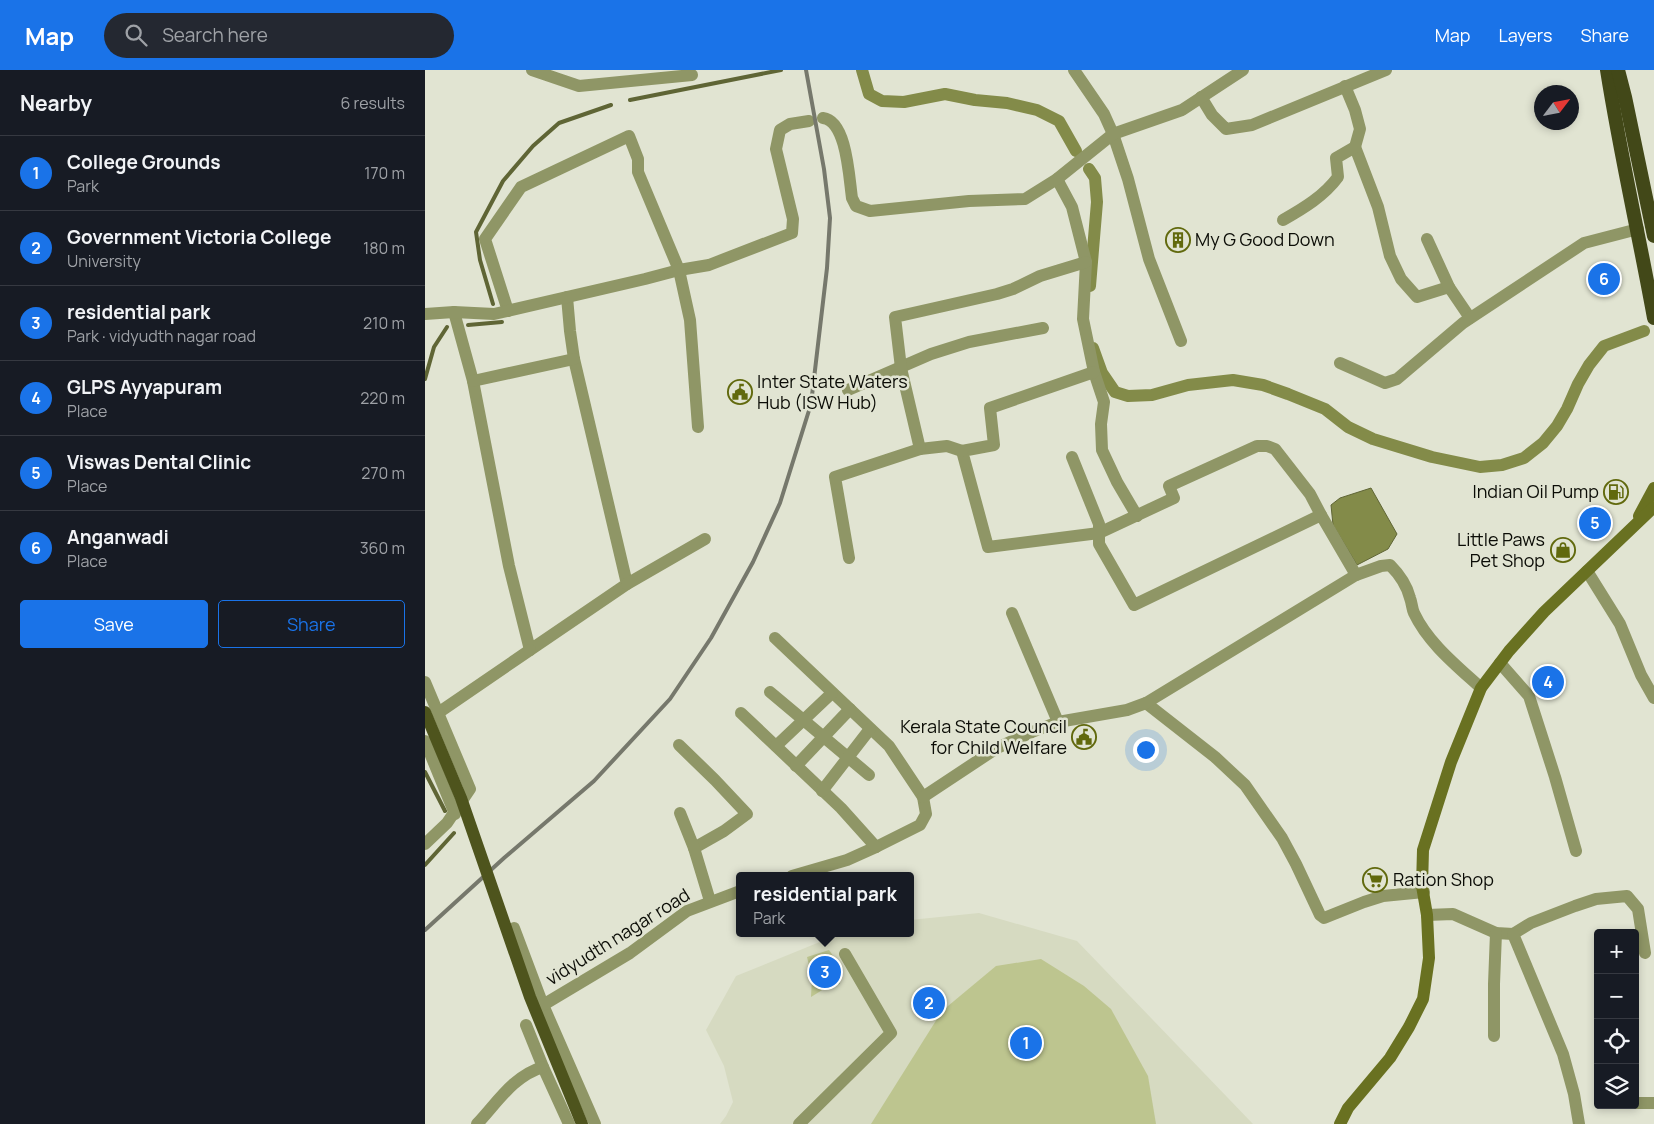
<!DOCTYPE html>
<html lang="en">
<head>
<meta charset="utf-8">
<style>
  body { margin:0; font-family:Manrope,sans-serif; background:#242831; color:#f1f3f6 }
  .controls { position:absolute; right:15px; bottom:15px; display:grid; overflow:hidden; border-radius:5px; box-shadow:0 2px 8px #0003 }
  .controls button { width:45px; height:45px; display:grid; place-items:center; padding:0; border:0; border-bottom:1px solid #363941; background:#171b24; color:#f1f3f6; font:25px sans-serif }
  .compass { position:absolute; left:1109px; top:15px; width:45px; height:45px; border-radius:50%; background:#171b24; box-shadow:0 2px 8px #0003; rotate:58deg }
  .you { position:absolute; left:720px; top:679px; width:18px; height:18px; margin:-12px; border:4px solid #fff; border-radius:50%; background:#1a73e8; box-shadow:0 0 0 8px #1a73e833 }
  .badge { display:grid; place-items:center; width:32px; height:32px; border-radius:50%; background:#1a73e8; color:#fff; font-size:16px; font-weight:700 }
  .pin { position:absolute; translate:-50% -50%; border:2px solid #fff; box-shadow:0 1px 5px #0006 }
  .popup { position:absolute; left:311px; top:802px; width:178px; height:65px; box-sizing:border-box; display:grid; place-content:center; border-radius:5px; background:#171b24; filter:drop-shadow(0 1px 4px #0005); font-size:16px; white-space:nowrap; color:#9ea1a6 }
  .popup b { font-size:19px; color:#f1f3f6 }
  .popup::after { content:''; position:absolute; left:50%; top:100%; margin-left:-10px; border:10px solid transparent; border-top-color:#171b24 }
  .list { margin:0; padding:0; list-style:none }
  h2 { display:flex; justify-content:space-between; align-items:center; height:65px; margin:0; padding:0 20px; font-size:21px }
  h2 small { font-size:16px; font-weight:400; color:#9ea1a6 }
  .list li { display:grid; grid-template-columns:32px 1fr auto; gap:15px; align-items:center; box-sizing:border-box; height:75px; padding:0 20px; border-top:1px solid #363941 }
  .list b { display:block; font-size:19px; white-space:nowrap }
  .list p { margin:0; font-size:16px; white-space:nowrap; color:#9ea1a6 }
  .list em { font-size:16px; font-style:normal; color:#9ea1a6 }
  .actions { display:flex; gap:10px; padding:15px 20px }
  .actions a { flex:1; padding:11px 0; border:1px solid #1a73e8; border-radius:5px; text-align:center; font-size:18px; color:#1a73e8 }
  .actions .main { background:#1a73e8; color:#fff }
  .icon { flex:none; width:28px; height:28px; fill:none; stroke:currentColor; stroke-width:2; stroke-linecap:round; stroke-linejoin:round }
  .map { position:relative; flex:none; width:1229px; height:1054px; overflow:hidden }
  header { display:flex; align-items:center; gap:30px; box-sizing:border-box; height:70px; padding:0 25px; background:#1a73e8; color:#fff }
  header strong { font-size:24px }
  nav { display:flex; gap:28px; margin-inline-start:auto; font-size:18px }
  .search { width:350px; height:45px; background:#242831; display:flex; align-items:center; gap:12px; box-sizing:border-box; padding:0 18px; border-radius:28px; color:#9ea1a6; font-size:19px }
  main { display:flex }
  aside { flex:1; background:#171b24 }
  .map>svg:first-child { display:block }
  .built { fill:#d6dac1 }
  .green { fill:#bdc58f }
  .water { fill:#838b49; stroke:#5f6535 }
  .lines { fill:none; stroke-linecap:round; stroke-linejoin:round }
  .stream { stroke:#5f6535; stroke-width:4 }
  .canal { stroke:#838b49; stroke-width:12 }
  .minor { stroke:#8f9666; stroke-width:12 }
  .tertiary { stroke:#8f9666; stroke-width:12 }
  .secondary { stroke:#697121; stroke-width:12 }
  .trunk { stroke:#424818; stroke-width:14 }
  .rail { stroke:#76786c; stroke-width:4 }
  .primary-bridge { stroke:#4e541d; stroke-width:12 }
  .labels { text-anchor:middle; stroke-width:5; stroke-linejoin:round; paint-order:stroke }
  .poi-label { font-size:18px; fill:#0b0c06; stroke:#e1e4d2; text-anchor:start }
  .street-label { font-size:18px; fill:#0b0c06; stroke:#e1e4d2 }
</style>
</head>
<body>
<header>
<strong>Map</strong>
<div class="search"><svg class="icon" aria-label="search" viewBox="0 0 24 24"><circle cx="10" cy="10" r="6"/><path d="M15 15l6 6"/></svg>Search here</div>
<nav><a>Map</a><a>Layers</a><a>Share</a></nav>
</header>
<main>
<aside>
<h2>Nearby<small>6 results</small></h2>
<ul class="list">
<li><span class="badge">1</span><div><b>College Grounds</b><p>Park</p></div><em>170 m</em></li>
<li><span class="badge">2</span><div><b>Government Victoria College</b><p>University</p></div><em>180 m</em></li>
<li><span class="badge">3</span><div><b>residential park</b><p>Park · vidyudth nagar road</p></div><em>210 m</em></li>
<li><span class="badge">4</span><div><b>GLPS Ayyapuram</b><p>Place</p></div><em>220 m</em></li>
<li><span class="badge">5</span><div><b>Viswas Dental Clinic</b><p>Place</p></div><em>270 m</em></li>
<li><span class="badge">6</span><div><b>Anganwadi</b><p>Place</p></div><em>360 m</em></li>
</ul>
<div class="actions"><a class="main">Save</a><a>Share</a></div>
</aside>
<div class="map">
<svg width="1229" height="1054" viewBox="0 0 1229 1054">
  <rect width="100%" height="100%" fill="#e1e4d2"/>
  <!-- built -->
  <polygon class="built" points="554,843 652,871 828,1054 295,1054 301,1046 308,1032 299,996 281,960 311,906 412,865 485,863 485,850"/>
  <!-- green -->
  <g class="green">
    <polygon points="404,880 415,896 415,914 402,917 386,927 387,908 382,887"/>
    <polygon points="616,889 659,916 686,939 723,1006 731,1054 446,1054 517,941 571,896"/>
  </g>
  <!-- water -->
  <polygon class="water" points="946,418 972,464 963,479 932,495 908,455 906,435 915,428"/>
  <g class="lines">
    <!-- stream -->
    <g class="stream">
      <polyline points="205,30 356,0"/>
      <polyline points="68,234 55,190 51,162 78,111 108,76 134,53 186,35"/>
      <polyline points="43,255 77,252"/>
      <polyline points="0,309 9,277 22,257"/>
      <polyline points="0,702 20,741"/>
      <polyline points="0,795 29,763"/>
    </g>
    <!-- canal -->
    <g class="canal">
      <polyline points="437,0 444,24 457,31 479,32 520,24 550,30 582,33 612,40 634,51 651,81"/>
      <polyline points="664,99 670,108 672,132 665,216"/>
      <polyline points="668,278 677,303 690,322 703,326 727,325 763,315 808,310 838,315 863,324 900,339 923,357 948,369 1007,387 1055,397 1077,395 1099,388 1118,373 1132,356 1142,339 1153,314 1164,295 1179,276 1219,261"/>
    </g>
    <!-- minor -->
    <g class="minor">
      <polyline points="107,0 154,16 267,5"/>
      <polyline points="649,0 679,44 688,64 703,109 724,189 756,271"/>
      <polyline points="776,27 787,45 801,59 827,55 961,0"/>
      <polyline points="930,77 953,137 965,186 976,209 992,227 1024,217 1045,248"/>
      <polyline points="632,109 647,137 661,192 658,249 669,302 679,332 676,354 677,380 692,412 712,446"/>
      <path d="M858 150C879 138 899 126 913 107L911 88 930 77 935 59 930 40 920 16"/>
      <polyline points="1002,169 1024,217"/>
      <polyline points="83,241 60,169 96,117 204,66 213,89 213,102 254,200 265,250 273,357"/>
      <polyline points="29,242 48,311 84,496 105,580 202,514 149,289 145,261 142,227"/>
      <polyline points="915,293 960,313 972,309 1038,253 1159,173 1213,159"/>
      <polyline points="669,302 565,338 569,375 537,381 563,477 674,463 749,428 744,416 832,376 842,376 850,379 885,424 896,445"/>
      <polyline points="48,311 149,289"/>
      <polyline points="423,320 506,284 544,272 618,258"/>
      <polyline points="495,379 522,376 537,381"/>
      <polyline points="647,387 674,454 674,474 709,535 896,445 931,505"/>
      <polyline points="424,488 410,407 495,379 476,298 470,247 572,224 588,219 615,206 661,192"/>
      <polyline points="1162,501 1195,554 1216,605 1229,628"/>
      <polyline points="202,514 280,469"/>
      <polyline points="587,543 633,652"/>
      <polyline points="350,568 464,676 498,727 501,744 495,755 451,777 422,790 367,806"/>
      <polyline points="1075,593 1104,626 1130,707 1151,781"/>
      <polyline points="345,622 444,705"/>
      <polyline points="721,633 790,687 820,715 857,768 871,794 895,845 899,848 939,832 958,826 999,822"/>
      <polyline points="13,643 105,580"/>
      <polyline points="316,643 416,738 451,777"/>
      <polyline points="254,675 290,710 322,744 299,761 269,778"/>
      <polyline points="351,676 407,623"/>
      <polyline points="371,696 425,639"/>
      <polyline points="397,721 445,659"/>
      <path d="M498 727 572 678 607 662 633 652 702 640 721 633 931 505 956 496 965 495C974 504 982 516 985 528 987 533 987 539 989 543 1003 573 1032 596 1056 618"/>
      <polyline points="255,743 269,778 285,831"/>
      <polyline points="1002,845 1028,844 1071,863 1088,864 1106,853 1150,836 1171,829 1202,826 1213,839 1220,883"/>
      <polyline points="89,858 118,935 170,1054"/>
      <polyline points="1088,864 1138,984 1149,1024 1154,1054"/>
      <polyline points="118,935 205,883 262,841 315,821"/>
      <polyline points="101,955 118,997 144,1054"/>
      <polyline points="1069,966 1069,914 1071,863"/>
      <polyline points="1210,1033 1229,1033"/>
      <path d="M52 1054C72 1033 88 1006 118 997"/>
      <polyline points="374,1054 466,963 420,884"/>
    </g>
    <!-- tertiary -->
    <g class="tertiary">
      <path d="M398 48C422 51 424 108 427 128L431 136 445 141 544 131 600 129 632 109 688 64 757 40 818 0"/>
      <polyline points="0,244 29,242 69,244 220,209 254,200 284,195 367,163 368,149 351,79 355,60 365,54 384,51"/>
      <polyline points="0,612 45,719 22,753 0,774"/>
      <polyline points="0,671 30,744"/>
    </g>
    <!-- secondary -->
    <g class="secondary">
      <polyline points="1214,446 1229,418"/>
      <polyline points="915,1054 923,1038 965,988 984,957 998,929 1004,888 1002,845 997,816 998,780 1026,692 1056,618 1084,581 1119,542 1229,437"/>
    </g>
    <!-- trunk -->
    <g class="trunk">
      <path d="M1182 0C1195 83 1214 165 1229 248"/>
      <polyline points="1193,0 1200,27 1229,166"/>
    </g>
    <!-- rail -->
    <polyline class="rail" points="0,860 79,788 169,711 245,629 286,568 328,492 355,433 386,334 402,198 405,148 399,99 381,0"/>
    <!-- primary-bridge -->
    <polyline class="primary-bridge" points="0,642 36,728 105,927 157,1054"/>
  </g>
  <!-- icons -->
  <defs>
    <symbol id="building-ring" viewBox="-11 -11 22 22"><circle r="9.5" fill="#e1e4d2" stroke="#61690d" stroke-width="1.5"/><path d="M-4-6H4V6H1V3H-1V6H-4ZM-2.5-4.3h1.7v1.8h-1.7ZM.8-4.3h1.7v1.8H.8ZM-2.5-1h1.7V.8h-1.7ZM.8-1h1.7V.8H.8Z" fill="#61690d"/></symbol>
    <symbol id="civic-ring" viewBox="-11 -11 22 22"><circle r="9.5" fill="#e1e4d2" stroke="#61690d" stroke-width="1.5"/><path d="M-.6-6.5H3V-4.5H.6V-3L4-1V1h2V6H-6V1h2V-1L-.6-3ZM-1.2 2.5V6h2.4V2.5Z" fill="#61690d"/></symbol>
    <symbol id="fuel-ring" viewBox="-11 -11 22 22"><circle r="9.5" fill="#e1e4d2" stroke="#61690d" stroke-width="1.5"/><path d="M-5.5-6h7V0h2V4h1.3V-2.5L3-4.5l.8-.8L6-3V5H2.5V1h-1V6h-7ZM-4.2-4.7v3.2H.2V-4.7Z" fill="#61690d"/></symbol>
    <symbol id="shop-ring" viewBox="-11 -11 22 22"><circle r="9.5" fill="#e1e4d2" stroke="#61690d" stroke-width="1.5"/><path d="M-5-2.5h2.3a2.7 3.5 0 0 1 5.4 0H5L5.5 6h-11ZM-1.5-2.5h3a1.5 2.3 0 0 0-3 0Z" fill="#61690d"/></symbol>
    <symbol id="supermarket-ring" viewBox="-11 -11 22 22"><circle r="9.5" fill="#e1e4d2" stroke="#61690d" stroke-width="1.5"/><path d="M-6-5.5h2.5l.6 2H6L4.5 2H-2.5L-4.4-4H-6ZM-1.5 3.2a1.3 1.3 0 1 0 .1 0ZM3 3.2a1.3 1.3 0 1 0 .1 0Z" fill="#61690d"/></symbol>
  </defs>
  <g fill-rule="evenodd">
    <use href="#building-ring" x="739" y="156" width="28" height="28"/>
    <use href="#civic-ring" x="301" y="308" width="28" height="28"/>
    <use href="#fuel-ring" x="1177" y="408" width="28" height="28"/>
    <use href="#shop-ring" x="1124" y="466" width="28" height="28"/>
    <use href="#civic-ring" x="645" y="653" width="28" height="28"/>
    <use href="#supermarket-ring" x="936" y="796" width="28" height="28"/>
  </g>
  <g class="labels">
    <!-- poi labels -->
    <g class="poi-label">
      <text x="770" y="176">My G Good Down</text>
      <text x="332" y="318">Inter State Waters<tspan x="332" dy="21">Hub (ISW Hub)</tspan></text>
      <text x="1174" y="428" text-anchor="end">Indian Oil Pump</text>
      <text x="1120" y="476" text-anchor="end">Little Paws<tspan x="1120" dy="21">Pet Shop</tspan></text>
      <text x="642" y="663" text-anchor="end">Kerala State Council<tspan x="642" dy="21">for Child Welfare</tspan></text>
      <text x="968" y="816">Ration Shop</text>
    </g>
    <!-- street labels -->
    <g class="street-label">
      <text transform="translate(193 867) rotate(-32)" y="6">vidyudth nagar road</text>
    </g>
  </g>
</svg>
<div class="controls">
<button>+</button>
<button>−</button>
<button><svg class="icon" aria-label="locate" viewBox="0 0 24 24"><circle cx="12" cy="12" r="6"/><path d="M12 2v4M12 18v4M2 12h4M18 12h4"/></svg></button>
<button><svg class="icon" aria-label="layers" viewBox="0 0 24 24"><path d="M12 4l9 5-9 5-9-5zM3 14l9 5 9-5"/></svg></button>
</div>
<svg class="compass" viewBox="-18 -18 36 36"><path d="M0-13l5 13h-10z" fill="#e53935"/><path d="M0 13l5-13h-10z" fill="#9ea1a6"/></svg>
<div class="you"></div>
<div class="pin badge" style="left:601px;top:973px">1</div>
<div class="pin badge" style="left:504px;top:933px">2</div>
<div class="pin badge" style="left:400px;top:902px">3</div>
<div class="popup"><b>residential park</b>Park</div>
<div class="pin badge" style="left:1123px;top:612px">4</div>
<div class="pin badge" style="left:1170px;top:453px">5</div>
<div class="pin badge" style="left:1179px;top:209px">6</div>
</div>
</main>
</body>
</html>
